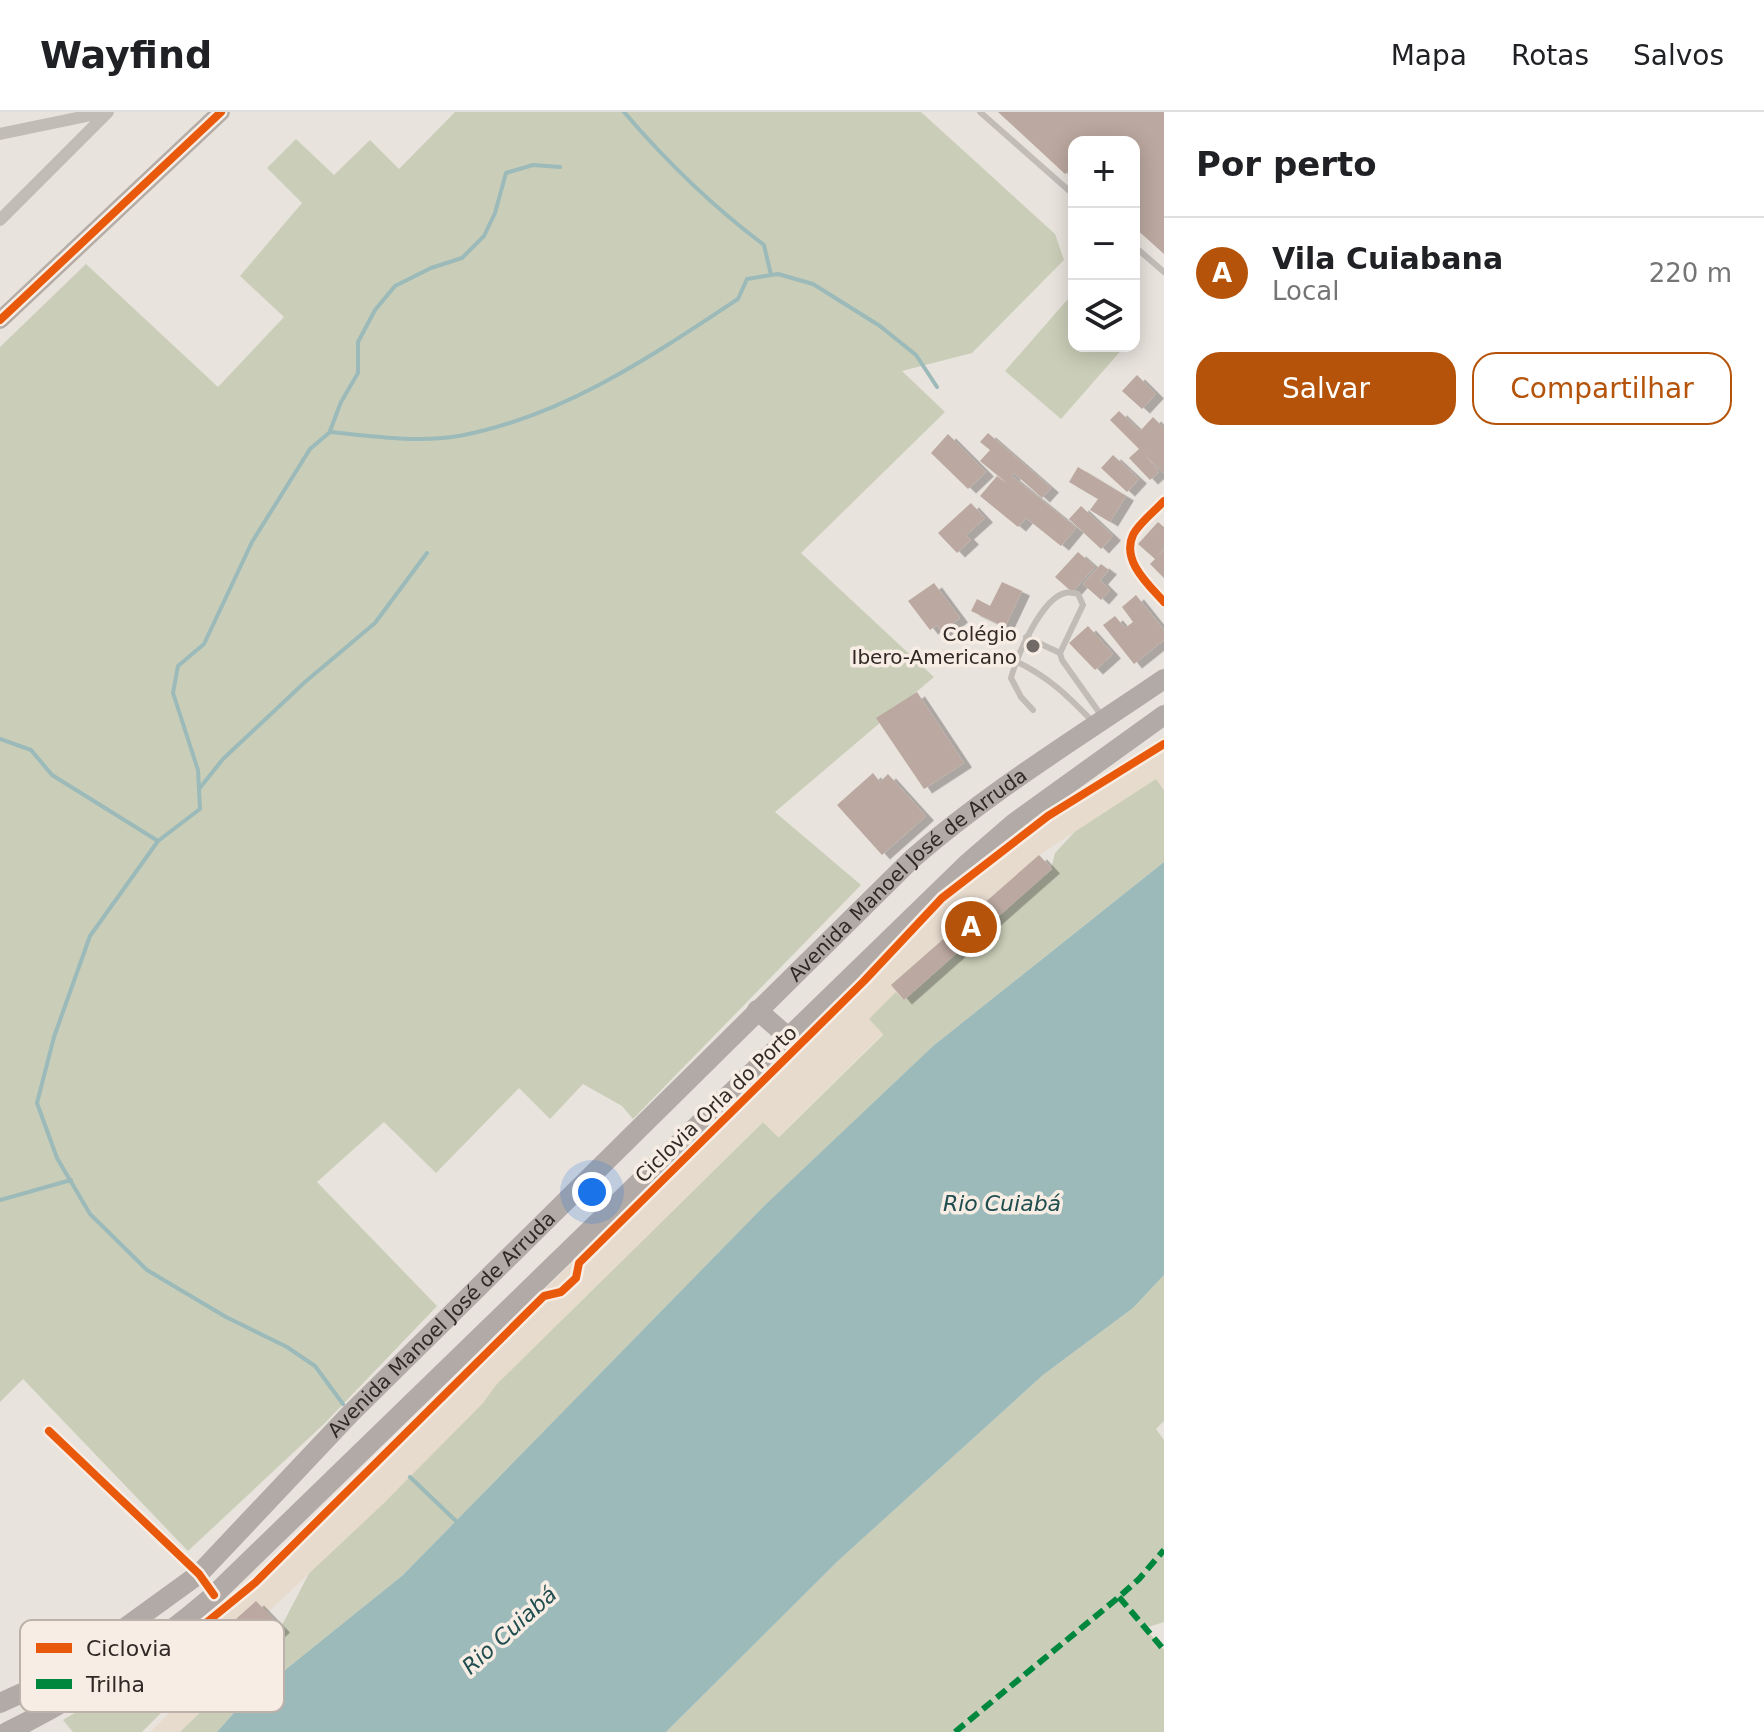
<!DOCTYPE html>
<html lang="pt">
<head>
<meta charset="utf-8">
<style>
  body { margin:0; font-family:"DejaVu Sans",sans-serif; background:#f2f2f2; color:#202124 }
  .controls { position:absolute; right:24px; top:24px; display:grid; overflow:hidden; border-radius:16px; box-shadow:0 4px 20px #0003 }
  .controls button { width:72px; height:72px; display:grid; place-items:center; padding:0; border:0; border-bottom:2px solid #e0e0e0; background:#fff; color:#202124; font:40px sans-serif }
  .you { position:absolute; left:592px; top:1080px; width:28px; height:28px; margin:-20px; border:6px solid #fff; border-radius:50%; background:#1a73e8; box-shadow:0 0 0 12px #1a73e833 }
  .badge { display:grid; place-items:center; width:52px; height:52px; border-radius:50%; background:#b45309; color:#fff; font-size:26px; font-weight:700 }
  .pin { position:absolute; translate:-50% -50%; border:4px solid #fff; box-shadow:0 2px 8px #0006 }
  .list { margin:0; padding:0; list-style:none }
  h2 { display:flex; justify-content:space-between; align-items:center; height:104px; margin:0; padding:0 32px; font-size:34px }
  h2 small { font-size:26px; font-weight:400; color:#757577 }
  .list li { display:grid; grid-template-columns:52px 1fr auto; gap:24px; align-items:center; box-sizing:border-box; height:112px; padding:0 32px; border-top:2px solid #e0e0e0 }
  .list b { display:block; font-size:30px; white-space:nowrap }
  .list p { margin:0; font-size:26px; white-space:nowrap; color:#757577 }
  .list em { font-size:26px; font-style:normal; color:#757577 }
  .actions { display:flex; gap:16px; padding:24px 32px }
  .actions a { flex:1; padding:18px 0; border:2px solid #b45309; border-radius:24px; text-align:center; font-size:28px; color:#b45309 }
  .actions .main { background:#b45309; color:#fff }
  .icon { flex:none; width:44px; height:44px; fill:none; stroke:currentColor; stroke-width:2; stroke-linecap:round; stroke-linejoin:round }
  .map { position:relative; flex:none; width:1164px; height:1620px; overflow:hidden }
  header { display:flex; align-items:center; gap:48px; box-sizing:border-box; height:112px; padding:0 40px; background:#fff; border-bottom:2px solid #e0e0e0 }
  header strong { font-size:38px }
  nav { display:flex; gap:44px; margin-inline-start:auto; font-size:28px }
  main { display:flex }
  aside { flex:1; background:#fff }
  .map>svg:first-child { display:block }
  .green { fill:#caceb8 }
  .plaza { fill:#e7dbcd }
  .water { fill:#9bbab9 }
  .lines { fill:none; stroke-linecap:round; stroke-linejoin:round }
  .stream { stroke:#9bbab9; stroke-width:4 }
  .building { fill:#bba8a0; filter:url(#shadow) }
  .lane { stroke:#c2bcb7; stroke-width:6 }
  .street { stroke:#c2bcb7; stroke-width:12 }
  .secondary { stroke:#b3aca7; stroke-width:18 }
  .primary { stroke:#b1aaa6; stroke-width:20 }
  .quiet { stroke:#00873e; stroke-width:6; stroke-dasharray:12 6; stroke-linecap:butt }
  .cycleway-casing { stroke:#f7ede4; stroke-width:13 }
  .cycleway { stroke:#e8590c; stroke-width:8 }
  .poi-dot { fill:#726a66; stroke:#f7ede4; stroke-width:3 }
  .labels { text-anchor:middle; stroke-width:7; stroke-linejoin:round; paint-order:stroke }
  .poi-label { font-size:20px; fill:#322926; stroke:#f7ede4; text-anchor:end }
  .street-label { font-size:20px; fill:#322926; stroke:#f7ede4 }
  .water-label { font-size:22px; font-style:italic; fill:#204d4f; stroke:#f7ede4 }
  .key { fill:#f7ede4; stroke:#bcb2ab; stroke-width:2 }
  .key-label { font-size:22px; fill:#322926 }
</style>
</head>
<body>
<header>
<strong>Wayfind</strong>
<nav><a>Mapa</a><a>Rotas</a><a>Salvos</a></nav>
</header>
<main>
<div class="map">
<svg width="1164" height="1620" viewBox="0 0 1164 1620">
  <defs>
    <filter id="shadow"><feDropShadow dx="8" dy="4.5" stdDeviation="0" flood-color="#0004"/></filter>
  </defs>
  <rect width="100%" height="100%" fill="#e9e3dd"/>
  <!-- green -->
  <g class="green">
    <polygon points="455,0 921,0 1055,122 1064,148 972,241 902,259 945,300 801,441 934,565 775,700 861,773 633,1007 622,994 583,972 550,1007 519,976 436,1061 384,1010 317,1070 437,1194 325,1311 188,1439 23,1267 0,1290 0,235 86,152 218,275 284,205 240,164 302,91 267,56 296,27 334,63 370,28 399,57"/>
    <polygon points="1074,180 1074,234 1125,234 1061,307 1005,259"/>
    <polygon points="1150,657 1164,678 1164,750 933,934 765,1093 403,1463 239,1595 217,1620 177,1620 225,1578 280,1517 315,1450 495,1269 574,1196 763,1010 779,1025 883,923 868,907 896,879 904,887 1051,757 1055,741 1082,712"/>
    <polygon points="1164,1163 1164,1309 1156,1317 1164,1328 1164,1510 1145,1516 1164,1538 1164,1620 666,1620 839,1448 1043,1263 1133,1196"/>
    <polygon points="141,1561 166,1596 142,1620 73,1620 63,1608"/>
  </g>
  <!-- plaza -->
  <polygon class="plaza" points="1164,624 1164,678 1156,667 1039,743 1052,757 904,888 896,880 869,907 883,922 778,1025 763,1010 496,1273 483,1291 382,1393 268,1500 285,1519 180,1620 150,1620 168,1602 164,1593 131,1556 163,1540 231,1485 297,1426 934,788 1039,702"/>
  <!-- water -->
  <polygon class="water" points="1164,750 1164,1163 1133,1196 1043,1263 839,1448 666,1620 217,1620 239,1595 403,1463 765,1093 933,934"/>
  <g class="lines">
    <!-- stream -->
    <g class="stream">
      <path d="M624 0C666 49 712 94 764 133L771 163"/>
      <polyline points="330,319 341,290 358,261 358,230 375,198 395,174 431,156 462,146 484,124 495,101 506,61 533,53 560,55"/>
      <polyline points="0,627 31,638 52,663 158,729"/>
      <polyline points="199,677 223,647 305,570 375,511 427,441"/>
      <polyline points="0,1088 71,1068"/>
      <path d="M343 1292 315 1254 287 1235 226 1205 147 1158 90 1102 57 1046 37 991 54 925 90 824 158 729 200 697 198 658 173 581 178 554 204 532 252 430 310 337 330 320C371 324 417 331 459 324 562 305 652 244 738 187L747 167 778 162 813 172 880 214 916 243 937 275"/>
      <polyline points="410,1365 457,1410"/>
    </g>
  </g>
  <!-- building -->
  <g class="building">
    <polygon points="998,0 1164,0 1164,142 1134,115 1134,30 1074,30 1074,59 1071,56 1065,62"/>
    <polygon points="1137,263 1156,282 1142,297 1122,279"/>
    <polygon points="1119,299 1140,319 1153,305 1164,316 1164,362 1144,342 1159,360 1150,368 1129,346 1139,337 1110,308"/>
    <polygon points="988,321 1051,376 1042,386 1014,361 1012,364 1076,416 1061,434 1026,406 1018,415 980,384 997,364 1009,373 980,349 990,338 980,330"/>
    <polygon points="948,322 986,360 968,377 931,341"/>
    <polygon points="1113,343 1139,367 1127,380 1101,356"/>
    <polygon points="1078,355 1126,384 1110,410 1090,398 1098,387 1069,370"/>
    <polygon points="971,391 985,406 966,423 971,428 957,441 938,421"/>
    <polygon points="1081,394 1113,424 1101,437 1069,407"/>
    <polygon points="1158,410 1164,415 1164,436 1157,444 1164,438 1164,466 1150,452 1155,447 1138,432"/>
    <polygon points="1078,440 1095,455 1072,480 1055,465"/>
    <polygon points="1101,452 1109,458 1100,468 1110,478 1101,488 1083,472"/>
    <polygon points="1002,470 1022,479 1005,515 971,499 977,487 990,494"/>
    <polygon points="934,471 960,506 942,520 937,513 930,518 908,489"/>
    <polygon points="1136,483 1164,518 1164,528 1134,552 1103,513 1115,504 1125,516 1133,510 1122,495"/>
    <polygon points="1088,514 1113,542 1095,558 1069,531"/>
    <polygon points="917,580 964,651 924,677 876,606"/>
    <polygon points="873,661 880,670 888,662 926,704 882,743 837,693"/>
    <polygon points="1039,743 1052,757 904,888 891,873"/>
    <polygon points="256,1489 282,1516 245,1551 239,1544 243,1540 236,1533 239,1530 226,1516"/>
  </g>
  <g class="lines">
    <!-- lane -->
    <g class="lane">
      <polyline points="980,0 1074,83"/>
      <polyline points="1134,134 1164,160"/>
      <polyline points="1026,525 1060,541"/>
      <path d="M1015 549C1048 564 1069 585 1093 610"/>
      <path d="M1033 598 1021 585 1011 566C1017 544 1041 487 1065 481 1067 480 1075 481 1078 482L1083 493 1060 541 1062 548 1101 603"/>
    </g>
    <!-- street -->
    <g class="street">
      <polyline points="0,22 106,0"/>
      <polyline points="0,108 108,0"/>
      <path d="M1164 389C1155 399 1139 411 1133 423 1121 449 1149 473 1164 490"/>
      <polyline points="49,1319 199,1462 214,1483"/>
    </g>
    <!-- secondary -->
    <polyline class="secondary" points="0,208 221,0"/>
    <!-- primary -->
    <g class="primary">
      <polyline points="757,898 788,925"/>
      <path id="s1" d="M0 1591 33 1576 79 1549 199 1462 350 1302 912 747C990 679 1079 625 1164 567"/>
      <path d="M7 1620C81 1584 151 1537 214 1483L969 750 1014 711 1164 603"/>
    </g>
    <!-- quiet -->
    <g class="quiet">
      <polyline points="1119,1485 1164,1538"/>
      <polyline points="955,1620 1119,1485 1139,1467 1164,1438"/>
    </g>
    <defs>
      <g id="cycleway">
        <polyline points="0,208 221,0"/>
        <path d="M1164 389C1155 399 1139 411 1133 423 1121 449 1149 473 1164 490"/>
        <polyline points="49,1319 199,1462 214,1483"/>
        <polyline points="91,1573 168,1542 256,1470 544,1184 561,1180 576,1166 579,1151 864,869 942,786 1048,704 1164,632"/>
      </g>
    </defs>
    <!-- cycleway casing -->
    <use href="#cycleway" class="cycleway-casing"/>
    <!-- cycleway -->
    <use href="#cycleway" class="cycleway"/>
  </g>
  <!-- markers -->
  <circle class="poi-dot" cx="1033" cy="534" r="8"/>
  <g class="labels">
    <!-- poi labels -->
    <g class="poi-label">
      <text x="1017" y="529">Colégio<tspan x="1017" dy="23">Ibero-Americano</tspan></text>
    </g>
    <!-- street labels -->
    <g class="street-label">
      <text dy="7" stroke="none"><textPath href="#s1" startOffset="1234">Avenida Manoel José de Arruda</textPath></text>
      <text transform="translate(716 992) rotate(-44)" y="7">Ciclovia Orla do Porto</text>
      <text dy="7" stroke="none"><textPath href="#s1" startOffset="586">Avenida Manoel José de Arruda</textPath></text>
    </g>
    <!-- water labels -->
    <g class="water-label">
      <text x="1002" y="1099">Rio Cuiabá</text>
      <text transform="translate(509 1518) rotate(-42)" y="8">Rio Cuiabá</text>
    </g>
  </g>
  <!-- legend -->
  <rect x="20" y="1508" width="264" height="92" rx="12" class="key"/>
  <rect x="36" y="1531" width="36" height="10" fill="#e8590c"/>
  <rect x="36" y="1567" width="36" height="10" fill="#00873e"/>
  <g class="key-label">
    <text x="86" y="1544">Ciclovia</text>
    <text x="86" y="1580">Trilha</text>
  </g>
</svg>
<div class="controls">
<button>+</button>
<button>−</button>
<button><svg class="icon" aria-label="layers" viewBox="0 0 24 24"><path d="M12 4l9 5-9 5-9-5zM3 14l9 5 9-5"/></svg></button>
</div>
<div class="you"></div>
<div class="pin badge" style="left:971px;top:815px">A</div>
</div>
<aside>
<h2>Por perto<small></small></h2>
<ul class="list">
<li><span class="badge">A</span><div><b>Vila Cuiabana</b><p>Local</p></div><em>220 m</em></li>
</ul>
<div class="actions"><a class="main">Salvar</a><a>Compartilhar</a></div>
</aside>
</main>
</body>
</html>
